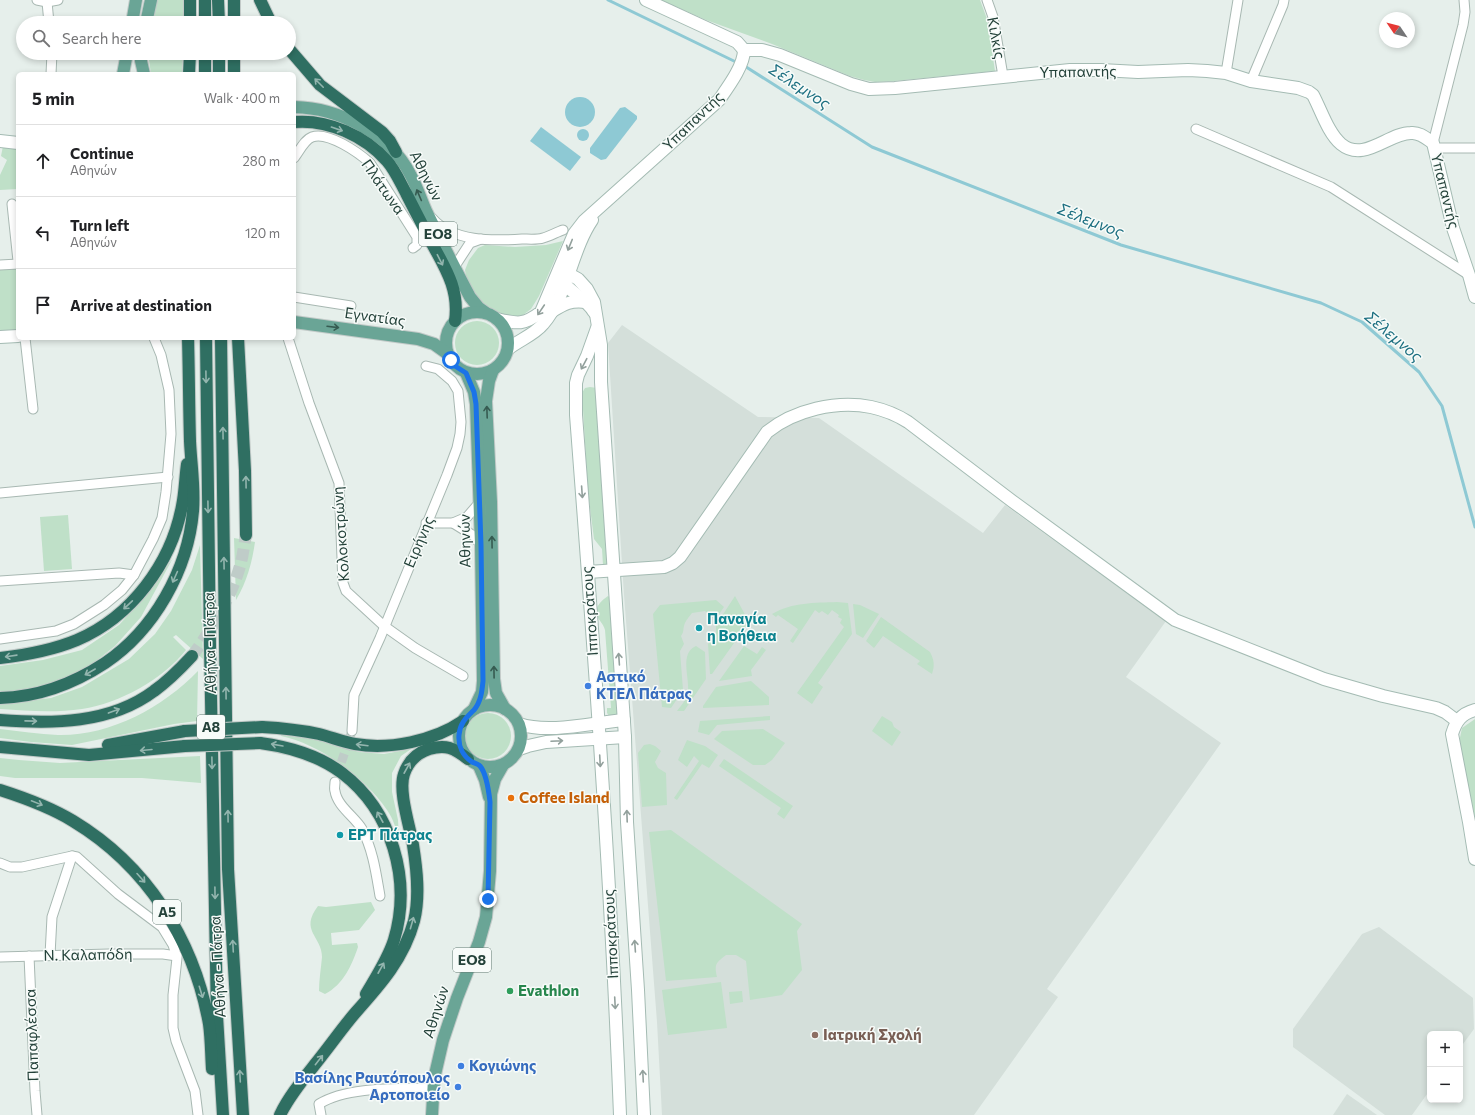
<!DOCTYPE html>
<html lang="en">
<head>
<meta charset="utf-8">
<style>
  body { margin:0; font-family:Commissioner,sans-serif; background:#f6f6f6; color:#202124 }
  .controls { position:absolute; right:12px; bottom:12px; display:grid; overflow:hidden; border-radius:6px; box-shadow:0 2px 6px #0003 }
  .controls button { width:36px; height:36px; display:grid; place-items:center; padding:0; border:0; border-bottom:1px solid #e0e0e0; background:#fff; color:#202124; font:20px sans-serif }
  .compass { position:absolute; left:1379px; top:12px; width:36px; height:36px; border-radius:50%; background:#fff; box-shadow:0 2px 6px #0003; rotate:305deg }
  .stop { position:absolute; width:12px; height:12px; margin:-9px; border:3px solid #1a73e8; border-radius:50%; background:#fff }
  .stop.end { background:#1a73e8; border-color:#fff; box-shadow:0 1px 4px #0008 }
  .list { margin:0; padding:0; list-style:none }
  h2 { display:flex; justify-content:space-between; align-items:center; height:52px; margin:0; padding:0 16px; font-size:17px }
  h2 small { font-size:13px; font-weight:400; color:#757577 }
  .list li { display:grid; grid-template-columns:26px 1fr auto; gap:12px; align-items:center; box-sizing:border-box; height:72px; padding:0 16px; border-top:1px solid #e0e0e0 }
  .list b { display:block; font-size:15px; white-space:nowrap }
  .list p { margin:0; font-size:13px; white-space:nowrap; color:#757577 }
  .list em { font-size:13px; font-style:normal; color:#757577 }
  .icon { flex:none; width:22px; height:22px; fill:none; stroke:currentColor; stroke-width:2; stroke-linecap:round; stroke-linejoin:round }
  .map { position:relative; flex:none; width:1475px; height:1115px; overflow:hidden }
  .search { position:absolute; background:#fff; box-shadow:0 2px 6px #0003; left:16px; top:16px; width:280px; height:44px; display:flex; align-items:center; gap:10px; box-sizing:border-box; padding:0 14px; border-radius:22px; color:#757577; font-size:15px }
  .panel { position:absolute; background:#fff; box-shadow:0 2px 6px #0003; left:16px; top:72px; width:280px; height:268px; border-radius:6px }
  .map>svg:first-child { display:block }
  .built { fill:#d4dfda }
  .green { fill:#bfe0c8 }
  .water { fill:#8ec9d4 }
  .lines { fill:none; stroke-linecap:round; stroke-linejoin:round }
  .stream { stroke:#8ec9d4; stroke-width:3 }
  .street-tunnel { stroke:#bfccc8; stroke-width:9; stroke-dasharray:9 4.5; stroke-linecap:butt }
  .highway-tunnel { stroke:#bfccc8; stroke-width:12; stroke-dasharray:12 6; stroke-linecap:butt }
  .street-casing { stroke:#a8b8b2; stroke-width:11 }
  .secondary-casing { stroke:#a4bbb3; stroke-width:14 }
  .primary-casing { stroke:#c2cac8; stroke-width:14 }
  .highway-casing { stroke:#c2cac8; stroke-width:14 }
  .street { stroke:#fff; stroke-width:9 }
  .secondary { stroke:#fff; stroke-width:12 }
  .primary { stroke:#6aa596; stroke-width:12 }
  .highway { stroke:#2f6f62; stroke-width:12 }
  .highway-bridge-casing { stroke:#c2cac8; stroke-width:14; stroke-linecap:butt }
  .highway-bridge { stroke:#2f6f62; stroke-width:12 }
  .oneway { stroke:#93b5ae }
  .oneway2 { stroke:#365b51 }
  .oneway3 { stroke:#92a09c }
  .route { stroke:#1a73e8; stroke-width:5 }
  .culture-dot { fill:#0f9aa8; stroke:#f7fbf9; stroke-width:1.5 }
  .shop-dot { fill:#3f7fe0; stroke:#f7fbf9; stroke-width:1.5 }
  .food-dot { fill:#e8710a; stroke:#f7fbf9; stroke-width:1.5 }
  .leisure-dot { fill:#2e9e5b; stroke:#f7fbf9; stroke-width:1.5 }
  .education-dot { fill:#8d6e63; stroke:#f7fbf9; stroke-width:1.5 }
  .labels { text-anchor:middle; stroke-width:3; stroke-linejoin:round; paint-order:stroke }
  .shield { fill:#f7fbf9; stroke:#637a73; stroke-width:1 }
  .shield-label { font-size:14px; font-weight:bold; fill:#24423a }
  .street-label { font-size:15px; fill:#24423a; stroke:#f7fbf9 }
  .culture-label { font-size:15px; font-weight:bold; fill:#0d838f; stroke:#f7fbf9; text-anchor:start }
  .shop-label { font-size:15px; font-weight:bold; fill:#366cbe; stroke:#f7fbf9; text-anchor:start }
  .food-label { font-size:15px; font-weight:bold; fill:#c56008; stroke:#f7fbf9; text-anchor:start }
  .leisure-label { font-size:15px; font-weight:bold; fill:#27864d; stroke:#f7fbf9; text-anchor:start }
  .education-label { font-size:15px; font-weight:bold; fill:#785e54; stroke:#f7fbf9; text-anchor:start }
  .water-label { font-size:16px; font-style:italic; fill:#1c6f80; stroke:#f7fbf9 }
</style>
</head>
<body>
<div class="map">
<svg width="1475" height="1115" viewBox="0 0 1475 1115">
  <rect width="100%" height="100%" fill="#e6efeb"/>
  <!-- built -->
  <g class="built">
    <polygon points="622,325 758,417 819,418 983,533 1005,505 1166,621 1126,677 1221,743 1047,989 1058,997 974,1115 662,1115 657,1022 624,595 608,343"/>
    <polygon points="1379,927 1473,998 1474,1029 1460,1048 1460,1034 1430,1034 1430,1090 1412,1115 1385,1115 1293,1047 1293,1029 1362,934"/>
    <polygon points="1347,1094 1377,1115 1333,1115"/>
  </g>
  <!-- green -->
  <g class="green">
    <polygon points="157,0 184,0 184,23 153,23"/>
    <polygon points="661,0 980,0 987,19 995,71 894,81 875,82 864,80 850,76 772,44 706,20"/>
    <polygon points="148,53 183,53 182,74 151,74"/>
    <polygon points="3,146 18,148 18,189 0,190 0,175 7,160 1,156"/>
    <polygon points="563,241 539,296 531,309 523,315 510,318 499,315 475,299 466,276 465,270 469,260 478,248 485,245 515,247 546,245"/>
    <polygon points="18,264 18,336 0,337 0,265"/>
    <circle cx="477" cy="343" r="22"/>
    <polygon points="590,387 597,388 608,564 606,566 603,565 602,549 594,539 588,492 582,393 585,388"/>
    <polygon points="68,515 72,569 44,571 40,517"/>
    <path d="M234 538 255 542C252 563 247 581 236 600Z"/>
    <path d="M200 545 203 659 176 635 173 637 186 650C162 680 120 703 82 709 55 713 27 711 0 709V704L51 698 82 687 129 659 155 634 171 611 192 570Z"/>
    <polygon points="173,558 141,617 115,646 86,669 44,687 0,694 0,666 43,660 82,650 119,625 143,599"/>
    <path d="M608 596 611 599 618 716 610 717 607 713V708H611L605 630C603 623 599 621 597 615 594 607 602 600 608 596Z"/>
    <polygon points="735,596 749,622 712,674 710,674 708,644 716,634 716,625"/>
    <path d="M716 600 724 607 715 620 705 611 692 613C689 617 685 621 684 626 683 630 684 632 681 636L684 644 680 651 683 690 671 708 662 707 653 614 660 605Z"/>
    <path d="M837 602 848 603 852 634 818 683 823 687 812 704 797 693 844 627 840 623 842 619 838 617 839 615 832 610 828 615 822 611 819 613 815 610 793 643 790 641 798 629 778 615 776 617 772 614C793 602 814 603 837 602Z"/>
    <polygon points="853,604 860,605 879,614 863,638 856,634"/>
    <path d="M881 617 930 652C934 660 935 665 932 674L917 664 920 661 883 636 874 648 866 641Z"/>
    <path d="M696 646 705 652 706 679 684 711H677C681 706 686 700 688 692 690 678 679 653 696 646Z"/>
    <polygon points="744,646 757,654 762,647 766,650 751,670 752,676 719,681"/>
    <path d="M198 671 197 721 174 724 72 745 31 742 0 738V729C19 731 39 734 58 735 110 736 162 708 198 671Z"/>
    <polygon points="751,681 769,697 769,705 703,708 703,706 716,687"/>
    <circle cx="488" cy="736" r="23"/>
    <polygon points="770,716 770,720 717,725 709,735 698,732 700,721"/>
    <polygon points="882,716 892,722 894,727 901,732 892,746 872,731"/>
    <polygon points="1475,719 1475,822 1459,742 1462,728"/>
    <polygon points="763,729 785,743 772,760 765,765 753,765 714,739 722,731"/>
    <path d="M282 734 307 737 359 752 384 754 411 749 401 756 392 773V792L398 820 399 838C396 829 393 818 387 810 366 778 318 743 281 736Z"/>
    <polygon points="687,740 705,746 718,755 709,768 702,764 677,800 674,798 699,761 694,756 687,767 678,760"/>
    <polygon points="650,744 655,746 661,751 655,762 658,768 666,773 667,805 642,807 638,753 644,745"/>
    <polygon points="200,756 201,783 142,778 15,778 0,776 0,758 19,760 60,763"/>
    <polygon points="724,759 793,806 784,819 777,814 781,808 719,766"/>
    <path d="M671 830 802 924 797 931 802 970 782 995 750 1000 746 961 736 955H726C716 963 714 964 717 977L666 981 649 832Z"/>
    <path d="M371 902 375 910 359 930 331 933 332 945 357 943 358 947C352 965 343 985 325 994L319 991C319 980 321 968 322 957 322 936 299 931 318 906L326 907Z"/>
    <polygon points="721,982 727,1028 668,1035 662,990"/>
    <polygon points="742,991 743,1002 730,1004 729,992"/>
  </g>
  <!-- water -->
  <g class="water">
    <circle cx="580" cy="112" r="15"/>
    <polygon points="625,107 637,116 637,119 606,159 601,160 590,153 590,148 620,108"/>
    <polygon points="541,127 581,157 570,171 530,141"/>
    <circle cx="583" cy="135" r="6"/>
  </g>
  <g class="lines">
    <!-- stream -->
    <g class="stream">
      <polyline points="608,0 738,63"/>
      <polyline points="743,65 872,147 1121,245 1321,303 1362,322 1419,372 1442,406 1475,527"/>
    </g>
    <!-- street-tunnel -->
    <polyline class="street-tunnel" points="337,775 352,731"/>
    <!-- highway-tunnel -->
    <path class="highway-tunnel" d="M192 656C212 629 231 598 240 566 243 556 244 545 246 535"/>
    <defs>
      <g id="street">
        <polyline points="37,0 47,2 58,0"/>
        <polyline points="987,0 993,17 1003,76"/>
        <polyline points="47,2 49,23"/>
        <polyline points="1226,73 1238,0"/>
        <polyline points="51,74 52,53"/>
        <polyline points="1251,81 1283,5 1284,0"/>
        <polyline points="1196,129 1331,187 1469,275"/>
        <polyline points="1433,143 1463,25 1465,12 1464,0"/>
        <polyline points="1434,148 1475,148"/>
        <path d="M294 158C299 152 304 140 312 137 328 131 359 153 370 163L417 237V245L413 248"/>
        <polyline points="12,204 18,261"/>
        <path d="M432 218C453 242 492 241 522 239 528 239 537 240 543 238 550 236 557 232 563 230"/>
        <polyline points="0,265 18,264"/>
        <polyline points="455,266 470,243 481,239"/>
        <polyline points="294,297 351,306"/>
        <polyline points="25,338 33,409"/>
        <polyline points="288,338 309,403 339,483 343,583 346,591 384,626 415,648 463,676"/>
        <polyline points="0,493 168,477"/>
        <polyline points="426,523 453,523 467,517 480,502"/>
        <polyline points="453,523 474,536 481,545"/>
        <polyline points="0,581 119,573 134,575"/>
        <polyline points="0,639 56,631 74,624 104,605 122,590 134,575 153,539 162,518 166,492 171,434 169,390 161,355 154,338"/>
        <polyline points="352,731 354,695 380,638 447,475 457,448 460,434 461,422 458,391 452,381 438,369 426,366"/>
        <path d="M335 782C335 785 334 789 335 791 337 806 355 817 362 829 373 850 376 873 380 896"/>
        <polyline points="0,863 10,867 22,867 72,856 77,857 118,894 162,927 173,945 177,958 173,995 173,1028 176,1041 195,1091 198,1115"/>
        <polyline points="50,955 52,917 72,856"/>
        <polyline points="29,956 35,1091 37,1115"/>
        <polyline points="0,957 109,954 163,954 177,956"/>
        <path d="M321 1115 319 1104C348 1086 399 1089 433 1088"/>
      </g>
      <g id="secondary">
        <polyline points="646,0 737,42 744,50"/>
        <polyline points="0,141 18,143"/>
        <polyline points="558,275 569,274 578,279 587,289 594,302 601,345 601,382 625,737 627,822 638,990 644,1115"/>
        <path d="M560 279C569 292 586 298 594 312"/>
        <path d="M551 312C564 304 570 300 586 302"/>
        <path d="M497 319C518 324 524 325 541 312L574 234 584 221 719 100C728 87 744 66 744 50H762L780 55 851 84 869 89 895 88 1070 70H1101L1138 72 1188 70 1207 71 1226 73 1251 81 1298 88 1309 92 1313 95C1321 110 1328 133 1341 144 1364 163 1388 133 1411 133 1420 132 1427 139 1433 143L1453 228 1469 275 1475 297"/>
        <path d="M597 328 587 356 578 375 576 383V415C594 648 611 881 620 1115"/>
        <polyline points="0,337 18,336"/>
        <path d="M508 349C519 340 534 335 543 324 568 295 571 251 592 220"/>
        <path d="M588 572 664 567 673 563 680 557 767 432C794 410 837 400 871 407 885 410 897 415 908 422L1012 501 1175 620 1324 679 1383 696 1436 708 1445 712 1457 721"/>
        <path d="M1475 710C1461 714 1456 721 1452 734L1469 822 1475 859"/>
        <path d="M519 724C549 734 591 723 624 720"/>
        <polyline points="519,749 528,746 546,742 625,737"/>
      </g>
      <g id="primary">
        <polyline points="132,23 136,0"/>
        <polyline points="146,23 151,0"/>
        <polyline points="141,53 141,61 144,74"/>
        <polyline points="123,74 127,53"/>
        <path d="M294 107C339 108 389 133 410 174 417 186 421 200 427 213 441 241 455 269 470 297L479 308 486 313"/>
        <circle cx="477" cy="343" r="31"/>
        <polyline points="294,322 418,339 434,344 448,354"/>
        <polyline points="493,370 489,381 486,401 491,502 494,679 496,693 505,709"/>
        <polyline points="466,373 474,392 476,404 481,545 483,681 482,692 474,709"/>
        <circle cx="490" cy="736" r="31"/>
        <polyline points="479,766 485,780 489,797"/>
        <polyline points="432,1115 434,1079 443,1040 457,998 479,942 486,917 490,871 491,794 495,779 503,765"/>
      </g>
      <g id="highway">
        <polyline points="205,0 205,23"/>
        <polyline points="218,0 219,23"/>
        <polyline points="260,0 271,23"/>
        <polyline points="190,23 190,0"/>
        <polyline points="234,23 234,0"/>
        <polyline points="289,49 320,85 382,132 390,141 396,152"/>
        <polyline points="205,53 205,74"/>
        <polyline points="219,53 219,74"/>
        <polyline points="189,74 190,53"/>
        <polyline points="234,74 234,53"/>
        <path d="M294 122C328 119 365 136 387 161 395 170 400 182 406 193 413 207 421 222 428 236 443 265 460 287 455 321"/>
        <polyline points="206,338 210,646 217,1016 223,1115"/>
        <polyline points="221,338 228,869 243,1115"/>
        <polyline points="238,338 245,471 246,535"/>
        <path d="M0 658C26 655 53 650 77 640 131 617 171 564 182 506 185 492 185 478 187 464"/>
        <path d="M0 698C39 697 73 684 105 663 154 630 188 570 193 511 195 487 191 464 190 441 189 407 189 372 188 338"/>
        <path d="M0 720C52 724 110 724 154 691 168 681 180 669 192 656"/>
        <path d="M262 727C281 728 300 730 319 734 331 737 343 742 355 744 389 750 434 741 463 721"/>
        <path d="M260 743C290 747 318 755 342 773 392 811 412 880 394 940 388 959 376 977 366 994"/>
        <polyline points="108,745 185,731"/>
        <polyline points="0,747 89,755 185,746"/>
        <path d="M0 790C25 798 50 807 73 821 146 865 194 939 209 1024 211 1038 211 1054 212 1069"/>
        <path d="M280 1115C290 1094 306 1076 320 1058 332 1043 343 1027 356 1012 381 984 404 958 414 921 420 897 417 870 413 845 410 827 398 791 404 774 408 762 417 753 429 749 446 744 454 748 468 759"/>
      </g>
    </defs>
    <!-- street casing -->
    <use href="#street" class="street-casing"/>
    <!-- secondary casing -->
    <use href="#secondary" class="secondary-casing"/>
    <!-- primary casing -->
    <use href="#primary" class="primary-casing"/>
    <!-- highway casing -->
    <use href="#highway" class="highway-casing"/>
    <!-- street -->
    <use href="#street" class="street"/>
    <!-- secondary -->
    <use href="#secondary" class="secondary"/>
    <!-- primary -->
    <use href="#primary" class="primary"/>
    <!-- highway -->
    <use href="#highway" class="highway"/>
    <defs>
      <g id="highway-bridge">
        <polyline points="185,731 262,727"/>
        <polyline points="185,746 260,743"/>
      </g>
    </defs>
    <!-- highway-bridge casing -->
    <use href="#highway-bridge" class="highway-bridge-casing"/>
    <!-- highway-bridge -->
    <use href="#highway-bridge" class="highway-bridge"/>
  </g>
  <!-- one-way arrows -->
  <defs><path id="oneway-shaft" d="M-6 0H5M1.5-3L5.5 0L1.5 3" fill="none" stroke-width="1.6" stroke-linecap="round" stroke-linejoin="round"/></defs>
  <g class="oneway">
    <use href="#oneway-shaft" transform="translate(319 83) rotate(-135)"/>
    <use href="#oneway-shaft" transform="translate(337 129) rotate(19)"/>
    <use href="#oneway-shaft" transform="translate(440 260) rotate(63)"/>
    <use href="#oneway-shaft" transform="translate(206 377) rotate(89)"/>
    <use href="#oneway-shaft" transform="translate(223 433) rotate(-91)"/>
    <use href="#oneway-shaft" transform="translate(246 482) rotate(-91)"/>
    <use href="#oneway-shaft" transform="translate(208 507) rotate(89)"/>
    <use href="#oneway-shaft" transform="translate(224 563) rotate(-91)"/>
    <use href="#oneway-shaft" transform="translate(175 577) rotate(114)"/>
    <use href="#oneway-shaft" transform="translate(128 605) rotate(137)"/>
    <use href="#oneway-shaft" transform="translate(11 656) rotate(172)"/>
    <use href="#oneway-shaft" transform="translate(90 672) rotate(150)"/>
    <use href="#oneway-shaft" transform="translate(226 693) rotate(-91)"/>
    <use href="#oneway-shaft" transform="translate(114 711) rotate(-20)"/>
    <use href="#oneway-shaft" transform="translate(31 721) rotate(1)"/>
    <use href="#oneway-shaft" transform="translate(277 745) rotate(-170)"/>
    <use href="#oneway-shaft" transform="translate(362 745) rotate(-173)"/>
    <use href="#oneway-shaft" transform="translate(146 750) rotate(175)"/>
    <use href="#oneway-shaft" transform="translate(212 763) rotate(89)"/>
    <use href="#oneway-shaft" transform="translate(407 768) rotate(-61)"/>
    <use href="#oneway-shaft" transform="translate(37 803) rotate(22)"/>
    <use href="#oneway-shaft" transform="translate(228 816) rotate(-91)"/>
    <use href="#oneway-shaft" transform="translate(380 817) rotate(-119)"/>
    <use href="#oneway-shaft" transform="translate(141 878) rotate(48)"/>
    <use href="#oneway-shaft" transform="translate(215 893) rotate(89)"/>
    <use href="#oneway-shaft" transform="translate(412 923) rotate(-74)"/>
    <use href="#oneway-shaft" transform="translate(233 946) rotate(-93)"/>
    <use href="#oneway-shaft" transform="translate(381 968) rotate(-61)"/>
    <use href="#oneway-shaft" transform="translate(201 992) rotate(73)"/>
    <use href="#oneway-shaft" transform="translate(319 1060) rotate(-52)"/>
    <use href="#oneway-shaft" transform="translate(240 1076) rotate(-93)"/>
  </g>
  <g class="oneway2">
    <use href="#oneway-shaft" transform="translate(419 195) rotate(-113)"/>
    <use href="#oneway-shaft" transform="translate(333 327) rotate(7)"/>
    <use href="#oneway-shaft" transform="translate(487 412) rotate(-92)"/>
    <use href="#oneway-shaft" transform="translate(492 542) rotate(-91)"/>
    <use href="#oneway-shaft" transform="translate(494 672) rotate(-91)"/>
  </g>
  <g class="oneway3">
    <use href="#oneway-shaft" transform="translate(570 245) rotate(112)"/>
    <use href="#oneway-shaft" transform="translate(541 310) rotate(124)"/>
    <use href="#oneway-shaft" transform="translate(584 364) rotate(118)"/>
    <use href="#oneway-shaft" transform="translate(582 492) rotate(86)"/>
    <use href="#oneway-shaft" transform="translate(619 659) rotate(-94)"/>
    <use href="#oneway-shaft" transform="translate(557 741) rotate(-3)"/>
    <use href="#oneway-shaft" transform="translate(600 761) rotate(87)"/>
    <use href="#oneway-shaft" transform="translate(627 816) rotate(-92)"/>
    <use href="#oneway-shaft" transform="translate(635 946) rotate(-94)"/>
    <use href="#oneway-shaft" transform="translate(615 1003) rotate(87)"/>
    <use href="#oneway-shaft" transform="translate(643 1076) rotate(-93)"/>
  </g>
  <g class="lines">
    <!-- route -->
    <path class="route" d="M451 360 455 366 466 373 474 392 476 404 481 545 483 681C482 691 481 702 474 710 466 718 460 723 459 735 458 746 463 756 472 762 474 763 478 764 480 766 486 773 489 793 490 802L488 899"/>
  </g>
  <!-- markers -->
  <g class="culture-dot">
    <circle cx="699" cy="628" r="4"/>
    <circle cx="340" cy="835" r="4"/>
  </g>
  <g class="shop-dot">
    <circle cx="588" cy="686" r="4"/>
    <circle cx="461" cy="1066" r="4"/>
    <circle cx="458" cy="1087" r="4"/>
  </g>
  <circle class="food-dot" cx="511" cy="798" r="4"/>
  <circle class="leisure-dot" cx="510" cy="991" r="4"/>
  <circle class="education-dot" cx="815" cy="1035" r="4"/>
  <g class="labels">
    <!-- shield labels -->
    <g class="shield">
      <rect x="419" y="222" width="38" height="24" rx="3"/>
      <rect x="197" y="715" width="28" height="24" rx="3"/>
      <rect x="153" y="900" width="28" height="24" rx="3"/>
      <rect x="453" y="948" width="38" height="24" rx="3"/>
    </g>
    <g class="shield-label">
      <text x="438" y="239">ΕΟ8</text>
      <text x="211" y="732">Α8</text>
      <text x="167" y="917">Α5</text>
      <text x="472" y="965">ΕΟ8</text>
    </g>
    <!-- street labels -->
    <g class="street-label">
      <text transform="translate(996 38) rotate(79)" y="5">Κιλκίς</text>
      <text transform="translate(1078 72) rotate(-1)" y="5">Υπαπαντής</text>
      <text transform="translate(693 121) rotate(-44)" y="5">Υπαπαντής</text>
      <text transform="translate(426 176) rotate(63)" y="5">Αθηνών</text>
      <text transform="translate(383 187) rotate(55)" y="5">Πλάτωνα</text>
      <text transform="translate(1445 191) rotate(76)" y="5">Υπαπαντής</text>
      <text transform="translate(375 317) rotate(8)" y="5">Εγνατίας</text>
      <text transform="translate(341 534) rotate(-94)" y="5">Κολοκοτρώνη</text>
      <text transform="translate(465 541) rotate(-91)" y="5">Αθηνών</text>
      <text transform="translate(419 542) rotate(-67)" y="5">Ειρήνης</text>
      <text transform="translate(590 611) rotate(-94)" y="5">Ιπποκράτους</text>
      <text transform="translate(210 643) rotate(-91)" y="5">Αθήνα - Πάτρα</text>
      <text transform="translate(611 934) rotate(-93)" y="5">Ιπποκράτους</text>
      <text transform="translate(88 955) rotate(-1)" y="5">Ν. Καλαπόδη</text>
      <text transform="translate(218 967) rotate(-93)" y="5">Αθήνα - Πάτρα</text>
      <text transform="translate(436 1012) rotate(-72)" y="5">Αθηνών</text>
      <text transform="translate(32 1035) rotate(-92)" y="5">Παπαφλέσσα</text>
    </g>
    <!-- culture labels -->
    <g class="culture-label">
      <text x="707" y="624">Παναγία<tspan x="707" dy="17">η Βοήθεια</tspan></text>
      <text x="348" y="840">ΕΡΤ Πάτρας</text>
    </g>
    <!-- shop labels -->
    <g class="shop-label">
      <text x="596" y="682">Αστικό<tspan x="596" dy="17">ΚΤΕΛ Πάτρας</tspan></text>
      <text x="469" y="1071">Κογιώνης</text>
      <text x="450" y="1083" text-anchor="end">Βασίλης Ραυτόπουλος<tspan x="450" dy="17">Αρτοποιείο</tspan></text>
    </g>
    <!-- food labels -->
    <g class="food-label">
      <text x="519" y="803">Coffee Island</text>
    </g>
    <!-- leisure labels -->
    <g class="leisure-label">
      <text x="518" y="996">Evathlon</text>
    </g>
    <!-- education labels -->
    <g class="education-label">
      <text x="823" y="1040">Ιατρική Σχολή</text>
    </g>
    <!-- water labels -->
    <g class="water-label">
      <text transform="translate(800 86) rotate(33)" y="6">Σέλεμνος</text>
      <text transform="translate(1091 220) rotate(21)" y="6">Σέλεμνος</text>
      <text transform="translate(1394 336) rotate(40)" y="6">Σέλεμνος</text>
    </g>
  </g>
</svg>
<div class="controls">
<button>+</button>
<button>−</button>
</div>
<svg class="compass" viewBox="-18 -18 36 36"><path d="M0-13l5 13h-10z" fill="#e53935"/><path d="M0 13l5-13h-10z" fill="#757577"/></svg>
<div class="stop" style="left:451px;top:360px"></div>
<div class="stop end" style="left:488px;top:899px"></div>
<div class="search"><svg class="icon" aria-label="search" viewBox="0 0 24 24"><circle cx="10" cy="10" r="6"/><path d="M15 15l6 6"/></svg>Search here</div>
<section class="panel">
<h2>5 min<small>Walk · 400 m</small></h2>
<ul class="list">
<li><svg class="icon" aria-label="ahead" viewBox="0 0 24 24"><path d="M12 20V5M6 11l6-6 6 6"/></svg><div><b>Continue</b><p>Αθηνών</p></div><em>280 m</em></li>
<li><svg class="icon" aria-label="left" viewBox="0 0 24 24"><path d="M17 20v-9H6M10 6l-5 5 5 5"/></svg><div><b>Turn left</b><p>Αθηνών</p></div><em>120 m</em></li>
<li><svg class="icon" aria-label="arrive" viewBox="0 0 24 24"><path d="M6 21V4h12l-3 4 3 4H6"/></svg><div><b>Arrive at destination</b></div></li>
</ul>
</section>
</div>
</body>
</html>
